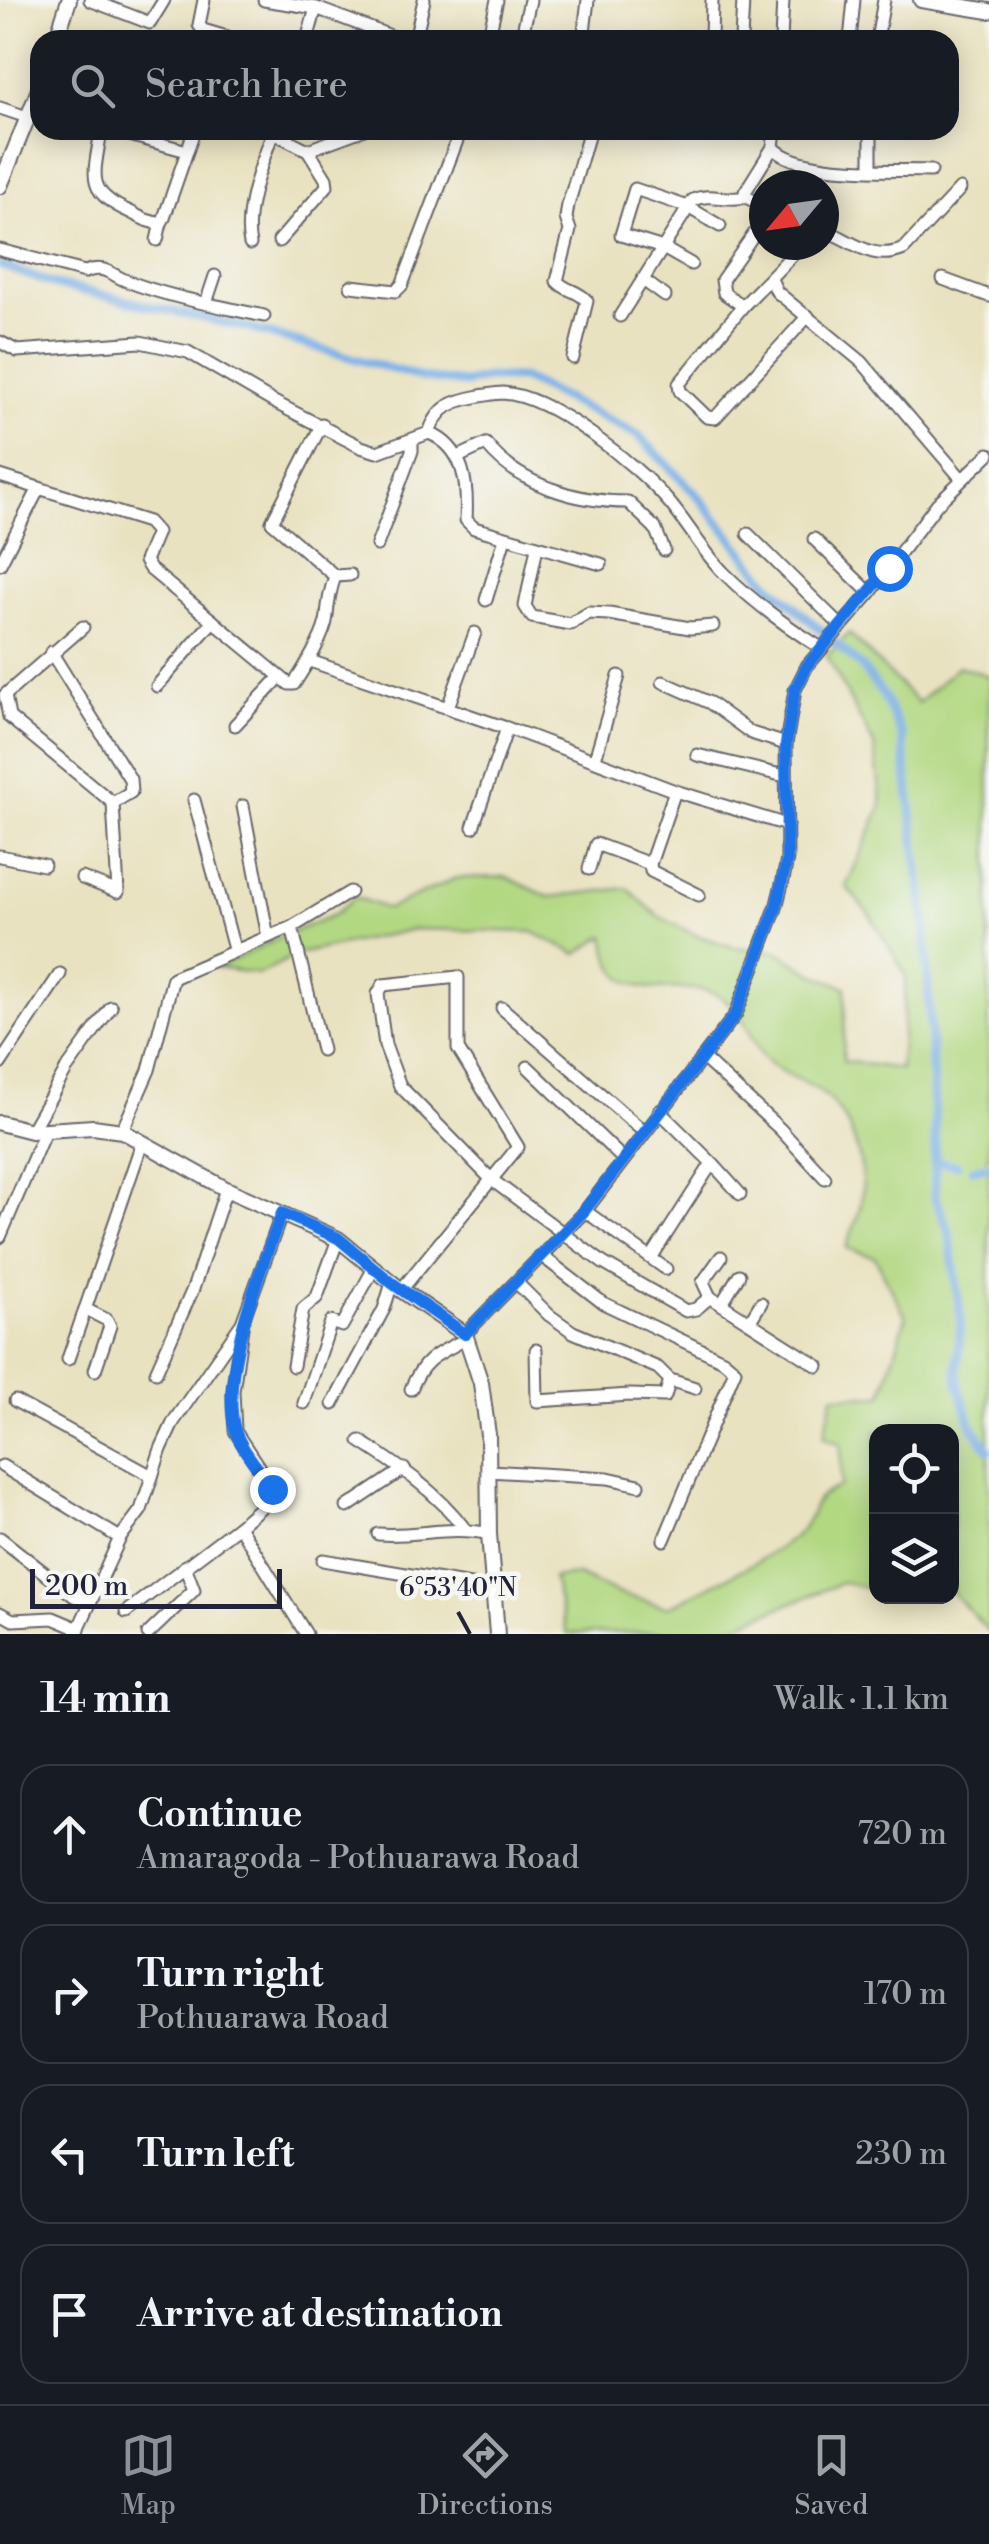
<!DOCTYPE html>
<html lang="en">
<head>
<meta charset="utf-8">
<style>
  body { margin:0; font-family:"Libre Bodoni",serif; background:#20242c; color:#f1f3f6 }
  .controls { position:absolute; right:30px; bottom:30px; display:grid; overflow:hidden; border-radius:20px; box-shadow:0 5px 25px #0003 }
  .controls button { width:90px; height:90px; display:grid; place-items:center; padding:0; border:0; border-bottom:2px solid #363941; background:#171b24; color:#f1f3f6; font:50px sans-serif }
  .compass { position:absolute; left:749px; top:170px; width:90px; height:90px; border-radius:50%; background:#171b24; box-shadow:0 5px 25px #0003; rotate:241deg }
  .scale { position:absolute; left:30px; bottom:25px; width:252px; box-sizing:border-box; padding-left:10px; border:5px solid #22223b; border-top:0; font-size:28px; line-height:35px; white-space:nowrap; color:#22223b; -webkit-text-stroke:8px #f6f6f2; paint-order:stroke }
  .stop { position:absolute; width:30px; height:30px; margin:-22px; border:8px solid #1a73e8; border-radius:50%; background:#fff }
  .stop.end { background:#1a73e8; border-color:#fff; box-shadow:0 2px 10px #0008 }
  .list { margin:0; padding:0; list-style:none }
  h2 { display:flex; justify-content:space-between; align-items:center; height:130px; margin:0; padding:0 40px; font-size:42px }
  h2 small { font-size:32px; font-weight:400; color:#9ea1a6 }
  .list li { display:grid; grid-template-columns:65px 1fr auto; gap:30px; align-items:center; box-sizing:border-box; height:140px; margin:0 20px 20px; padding:0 20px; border:2px solid #363941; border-radius:30px }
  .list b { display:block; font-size:38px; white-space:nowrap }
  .list p { margin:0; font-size:32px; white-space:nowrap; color:#9ea1a6 }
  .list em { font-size:32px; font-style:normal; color:#9ea1a6 }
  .icon { flex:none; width:55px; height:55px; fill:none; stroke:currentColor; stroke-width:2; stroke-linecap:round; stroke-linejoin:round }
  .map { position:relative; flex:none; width:989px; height:1634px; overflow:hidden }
  .search { position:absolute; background:#171b24; box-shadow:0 5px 25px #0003; left:30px; right:30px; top:30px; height:110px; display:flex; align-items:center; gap:25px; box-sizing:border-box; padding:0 35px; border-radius:30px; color:#9ea1a6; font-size:38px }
  .sheet { height:770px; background:#171b24 }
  nav { display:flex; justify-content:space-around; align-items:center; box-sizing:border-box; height:140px; border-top:2px solid #363941; background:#171b24; font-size:28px; color:#9ea1a6 }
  nav a { display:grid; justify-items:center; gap:5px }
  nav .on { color:#8c9099 }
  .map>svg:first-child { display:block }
  .green { fill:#b2d882; stroke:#6a7d5e; stroke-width:2.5 }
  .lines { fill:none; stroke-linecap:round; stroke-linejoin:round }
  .canal { stroke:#77ade5; stroke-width:9 }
  .minor-casing { stroke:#68656a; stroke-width:15 }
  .major-casing { stroke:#68656a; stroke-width:18 }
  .minor { stroke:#fff; stroke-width:11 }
  .major { stroke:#fff; stroke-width:14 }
  .route { stroke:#1a73e8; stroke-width:12 }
  .ticks { fill:none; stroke:#22223b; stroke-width:4 }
  .ticks-label { font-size:25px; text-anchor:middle; fill:#22223b; stroke:#f6f6f2; stroke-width:9; stroke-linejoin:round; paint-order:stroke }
</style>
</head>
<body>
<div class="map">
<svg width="989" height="1634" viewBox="0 0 989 1634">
  <rect width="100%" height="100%" fill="#f6f6f2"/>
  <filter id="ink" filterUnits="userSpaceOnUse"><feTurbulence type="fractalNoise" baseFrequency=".01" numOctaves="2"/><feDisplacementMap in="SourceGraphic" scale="20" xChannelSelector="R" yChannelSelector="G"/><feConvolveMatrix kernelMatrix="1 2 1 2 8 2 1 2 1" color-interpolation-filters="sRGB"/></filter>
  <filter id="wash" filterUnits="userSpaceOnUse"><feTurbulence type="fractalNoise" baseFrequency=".0048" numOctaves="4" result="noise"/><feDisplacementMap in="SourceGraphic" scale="40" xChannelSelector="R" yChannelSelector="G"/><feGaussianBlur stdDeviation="2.25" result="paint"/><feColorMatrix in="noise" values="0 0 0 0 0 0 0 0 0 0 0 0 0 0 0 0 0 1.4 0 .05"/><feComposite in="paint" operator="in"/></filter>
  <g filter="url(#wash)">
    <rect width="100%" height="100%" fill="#e9e2c0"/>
    <!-- green -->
    <path class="green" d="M849 633 918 703 958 666 989 676V1632L952 1592V1432H876V1591L844 1582 720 1631 567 1634 553 1578 578 1575 619 1594 668 1607C701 1589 776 1557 800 1531 821 1508 804 1501 841 1486V1444L824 1436 833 1396 882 1395 906 1317 875 1257 846 1248C851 1234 858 1219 861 1204 867 1166 853 1118 822 1093 805 1080 776 1073 763 1057 745 1033 750 1016 719 996 688 977 634 1005 613 966 608 958 607 945 605 936L577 954 532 932 415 929 298 954 259 974 218 968 280 937 334 915 355 897 388 909 456 878 506 877 549 897 627 888 658 916 698 936 733 947 779 952 815 975 846 987 843 1061 900 1069 906 975 870 915 846 887 882 805 874 745 827 656Z"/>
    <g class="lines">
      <!-- canal -->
      <g class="canal">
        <polyline points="0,265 56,285 244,327 423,378 465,383 487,378 522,378 638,435 698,496 767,582 861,666 883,695 902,735 925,921 935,1127 935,1198 949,1231 961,1319 957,1369 959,1386 972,1427 989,1450"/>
        <polyline points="934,1161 957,1165"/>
        <polyline points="973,1169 989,1166"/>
      </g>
    </g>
  </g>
  <g filter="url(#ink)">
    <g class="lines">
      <defs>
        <g id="minor">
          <polyline points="90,0 150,23 164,0"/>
          <polyline points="204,0 199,25 203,30 237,40"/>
          <polyline points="264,0 316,8 401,40"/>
          <polyline points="307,40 316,8"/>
          <polyline points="415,40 424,0"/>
          <polyline points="488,40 497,0"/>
          <polyline points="521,40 530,0"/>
          <polyline points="583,40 588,0"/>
          <polyline points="711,40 712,0"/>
          <polyline points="741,40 743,0"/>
          <polyline points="781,40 783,0"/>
          <polyline points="850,40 854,0"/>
          <polyline points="877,40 884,0"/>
          <polyline points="0,108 27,117"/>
          <path d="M101 130C95 174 83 192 130 212 140 217 149 223 161 223L164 218 192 137"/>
          <polyline points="111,130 187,151"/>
          <path d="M773 147C799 176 893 169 931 171"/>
          <polyline points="871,168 871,130"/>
          <polyline points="764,206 746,197 745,192 773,147 775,130"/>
          <path d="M824 230C853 240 871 263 904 249L960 189"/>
          <polyline points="157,240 161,223"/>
          <polyline points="279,241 327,186 326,179 308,150"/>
          <path d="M250 244C243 213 260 168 271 138L278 135 308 150 362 130"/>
          <polyline points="802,245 743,306 679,384 680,391 707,417 715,418 808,316"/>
          <path d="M0 250 85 272C105 264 111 275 127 281 171 298 219 306 264 316"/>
          <polyline points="691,264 663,248 621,235 635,189 688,207 720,226"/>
          <polyline points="771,279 777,292 862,362 961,478"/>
          <polyline points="943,279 989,296"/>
          <polyline points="643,280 665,296"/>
          <polyline points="351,286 396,291 402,285 461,130"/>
          <polyline points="206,303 215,276"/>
          <polyline points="743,306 724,293 722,280 754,234 764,232"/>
          <path d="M620 316 693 200C711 192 727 202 746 197"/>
          <path d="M0 342 17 351 140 342 188 352 272 401 361 447 377 452 429 433C438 406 453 401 480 396 487 395 496 393 503 393 552 396 636 464 668 501 688 524 702 551 724 573 754 603 786 626 821 648"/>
          <path d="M573 358 587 301C578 290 565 291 557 281L570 230 566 218 568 205 590 130"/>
          <polyline points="322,424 272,522 335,576"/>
          <path d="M429 433C465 448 468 484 466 520L474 528 601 564"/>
          <path d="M458 457 486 444C518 485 577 502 628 502L655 528 664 550"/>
          <path d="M0 476 148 522 157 532 145 561 150 569 289 684H294C305 667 325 636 327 616 328 601 330 591 335 576L350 575"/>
          <polyline points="748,534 841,626"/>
          <polyline points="814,539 870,593"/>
          <polyline points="377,545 412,451 412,441"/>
          <polyline points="537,547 525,606 532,617 570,624 589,613 609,614 690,628 713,626"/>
          <polyline points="0,564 39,488"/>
          <polyline points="486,600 505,538"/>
          <polyline points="51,652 130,779 131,792 113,803"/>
          <polyline points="310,661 527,735 675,791 787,825"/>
          <polyline points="663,682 710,703 751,733 786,744"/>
          <polyline points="157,686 213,621"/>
          <polyline points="448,707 475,633"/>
          <polyline points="235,725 279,678"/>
          <polyline points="697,755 785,776"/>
          <polyline points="595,759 619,676"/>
          <polyline points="675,791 650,864 651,871 699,895"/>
          <polyline points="194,800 234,949"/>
          <polyline points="473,827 507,728"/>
          <polyline points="0,856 44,865"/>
          <polyline points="589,869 596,844 650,864"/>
          <polyline points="82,878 118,892 113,803 9,717 5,695 83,627"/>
          <polyline points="292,927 322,1050"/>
          <polyline points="268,937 292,927 350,892"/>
          <polyline points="502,1008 643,1131"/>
          <polyline points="703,1058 780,1129 825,1178"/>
          <polyline points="0,1064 60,974"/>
          <polyline points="528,1067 623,1159"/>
          <polyline points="31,1131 66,1070 111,1007"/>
          <polyline points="122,1131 149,1070 173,978 268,937 243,806"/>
          <polyline points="712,1163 740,1194"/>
          <polyline points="585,1211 666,1269"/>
          <polyline points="0,1237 45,1131"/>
          <polyline points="542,1256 603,1303 723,1360 735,1370 664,1540"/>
          <polyline points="651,1258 712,1163 659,1111"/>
          <polyline points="517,1283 549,1315 573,1332 658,1368 670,1380 695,1388"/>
          <polyline points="401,1290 518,1147 458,1049 458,977 383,985 378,994 385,1045 400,1086 492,1180 603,1263 686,1311 696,1309 710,1297 818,1366"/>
          <polyline points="710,1297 703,1282 721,1257"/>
          <polyline points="722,1303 739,1275"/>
          <polyline points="85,1309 107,1320 110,1326 95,1370"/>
          <polyline points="750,1321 761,1303"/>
          <polyline points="242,1328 233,1391 235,1431 273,1489 268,1501 239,1526 306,1634"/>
          <polyline points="465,1334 585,1211 736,1014 776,908 783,880 787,859 786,744 795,690 807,666 870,593 937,504 989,454"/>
          <polyline points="536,1350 537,1401 630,1395 665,1396 670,1380"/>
          <polyline points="68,1359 142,1143"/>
          <polyline points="293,1366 303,1309 317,1297 338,1239"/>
          <polyline points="156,1372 193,1289 226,1189"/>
          <path d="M411 1389C424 1357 438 1354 466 1339"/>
          <polyline points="15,1401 152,1476"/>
          <polyline points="304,1403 331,1322 342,1326 374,1268"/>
          <polyline points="333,1404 384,1309 392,1283"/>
          <path d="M360 1441C399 1466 436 1491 465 1529"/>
          <polyline points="2,1466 120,1538"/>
          <polyline points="489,1471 608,1478 639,1485"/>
          <polyline points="347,1507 404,1469"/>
          <path d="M378 1534C418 1537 450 1525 489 1534"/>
          <polyline points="0,1538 74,1596 91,1602"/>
          <polyline points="323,1560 494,1589"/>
          <polyline points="126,1612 239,1526"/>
          <polyline points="0,1613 13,1620 53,1618 79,1629"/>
          <polyline points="76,1634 120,1538 141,1510 161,1449 174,1421 242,1323 282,1213"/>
          <polyline points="148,1634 194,1590 185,1566"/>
        </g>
        <g id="major">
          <polyline points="921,0 989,11"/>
          <polyline points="56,40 69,0"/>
          <polyline points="0,186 40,87"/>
          <polyline points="0,1123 31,1131 93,1127 122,1131 226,1189 338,1239 401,1290 465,1334 481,1383 488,1435 489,1534 497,1634"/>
        </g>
      </defs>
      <!-- minor casing -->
      <use href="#minor" class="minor-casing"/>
      <!-- major casing -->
      <use href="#major" class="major-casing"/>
      <!-- minor -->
      <use href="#minor" class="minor"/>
      <!-- major -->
      <use href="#major" class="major"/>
    </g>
  </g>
  <g class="lines" filter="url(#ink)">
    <!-- route -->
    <path class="route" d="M272 1489C261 1471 241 1450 235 1430 219 1371 261 1269 282 1213L338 1238 392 1283 465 1334 584 1211 736 1014 776 908 787 860 786 744 795 690 807 666 889 568"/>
  </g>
  <!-- ticks -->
  <path class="ticks" d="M458 1612 470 1634"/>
  <g class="ticks-label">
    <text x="458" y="1596">6°53'40"N</text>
  </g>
</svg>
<div class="controls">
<button><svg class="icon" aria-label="locate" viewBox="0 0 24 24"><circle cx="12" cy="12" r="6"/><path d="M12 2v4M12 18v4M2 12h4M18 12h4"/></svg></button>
<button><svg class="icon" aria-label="layers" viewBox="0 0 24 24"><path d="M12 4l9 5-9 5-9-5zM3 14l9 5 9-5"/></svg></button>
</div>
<svg class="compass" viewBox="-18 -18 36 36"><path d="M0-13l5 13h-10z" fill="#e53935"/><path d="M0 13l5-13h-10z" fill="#9ea1a6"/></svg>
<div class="scale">200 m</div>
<div class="stop" style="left:889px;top:568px"></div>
<div class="stop end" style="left:272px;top:1489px"></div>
<div class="search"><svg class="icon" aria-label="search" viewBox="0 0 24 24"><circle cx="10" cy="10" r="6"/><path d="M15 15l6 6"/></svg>Search here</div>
</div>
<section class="sheet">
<h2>14 min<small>Walk · 1.1 km</small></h2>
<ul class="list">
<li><svg class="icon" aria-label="ahead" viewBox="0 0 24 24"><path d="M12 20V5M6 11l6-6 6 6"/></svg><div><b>Continue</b><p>Amaragoda - Pothuarawa Road</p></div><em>720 m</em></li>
<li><svg class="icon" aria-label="right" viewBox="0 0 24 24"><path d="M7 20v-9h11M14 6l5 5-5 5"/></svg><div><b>Turn right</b><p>Pothuarawa Road</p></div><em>170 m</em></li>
<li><svg class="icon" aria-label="left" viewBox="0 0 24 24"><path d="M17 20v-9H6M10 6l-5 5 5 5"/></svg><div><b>Turn left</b></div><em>230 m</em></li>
<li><svg class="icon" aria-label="arrive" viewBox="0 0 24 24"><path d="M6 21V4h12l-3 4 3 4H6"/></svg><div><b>Arrive at destination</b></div></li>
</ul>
</section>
<nav>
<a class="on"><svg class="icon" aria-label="map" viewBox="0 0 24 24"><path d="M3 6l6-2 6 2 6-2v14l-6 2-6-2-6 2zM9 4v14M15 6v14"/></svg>Map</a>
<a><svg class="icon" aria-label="directions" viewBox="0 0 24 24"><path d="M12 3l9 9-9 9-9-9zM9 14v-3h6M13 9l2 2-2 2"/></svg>Directions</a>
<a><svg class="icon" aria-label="saved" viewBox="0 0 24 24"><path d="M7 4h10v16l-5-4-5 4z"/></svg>Saved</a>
</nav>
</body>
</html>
